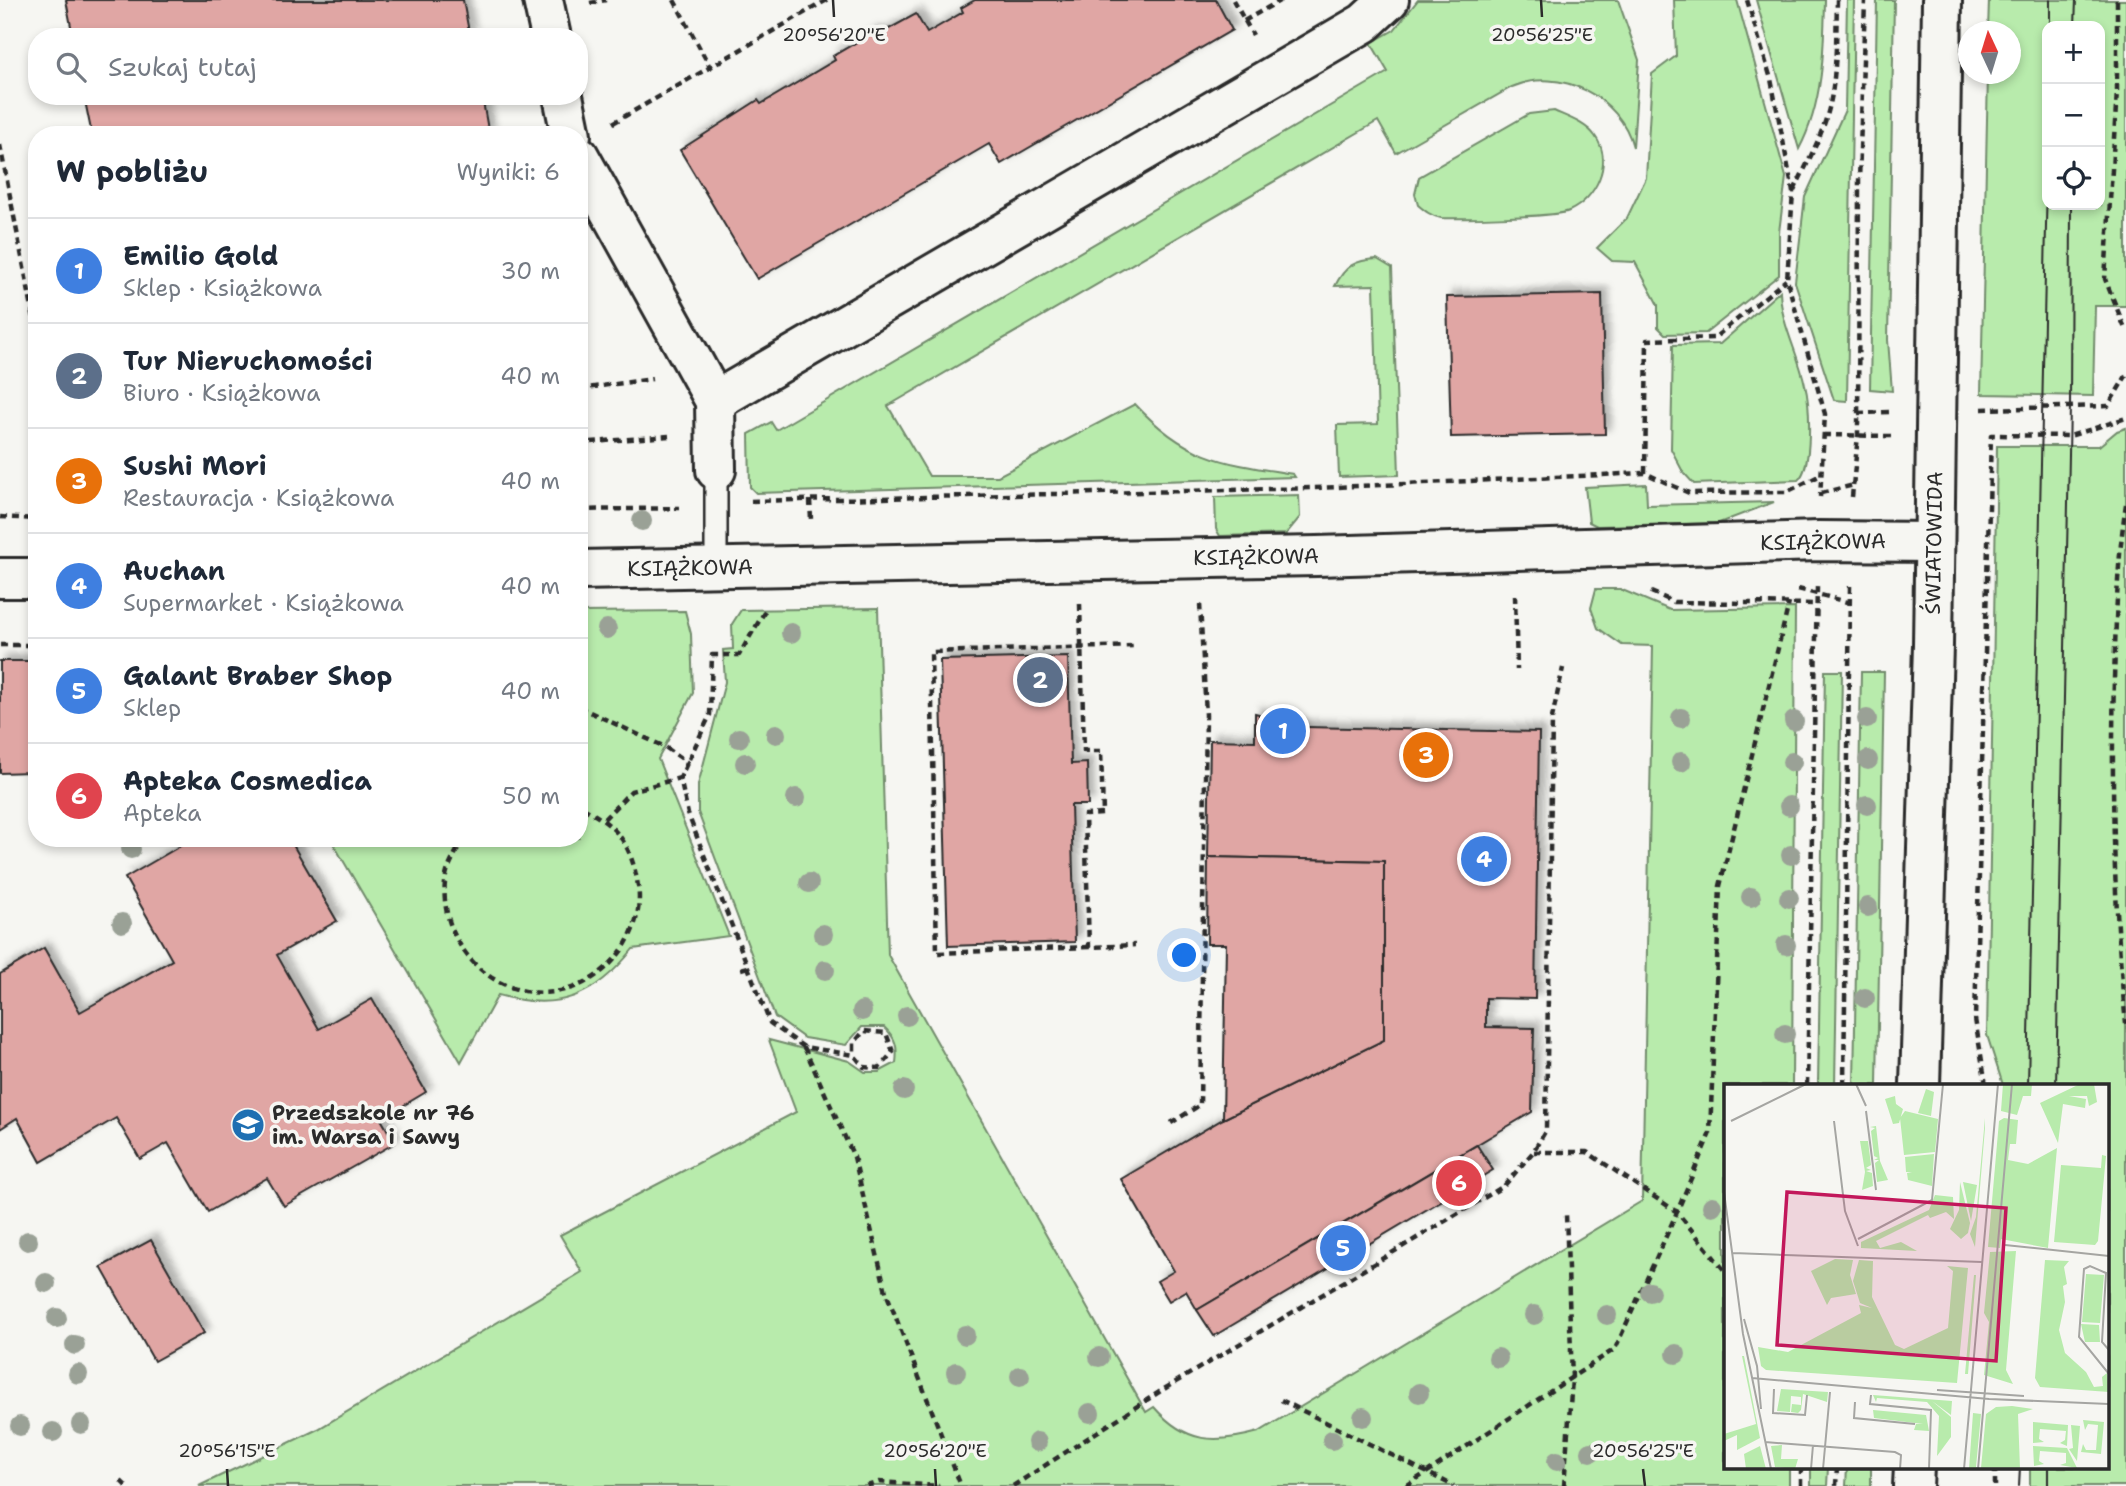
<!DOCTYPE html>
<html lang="pl">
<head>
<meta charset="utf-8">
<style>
  body { margin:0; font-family:"Shantell Sans",sans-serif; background:#f6f6f7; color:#1f2937 }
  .controls { position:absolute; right:21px; top:21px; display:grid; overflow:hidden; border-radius:14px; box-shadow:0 4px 10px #0003 }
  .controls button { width:63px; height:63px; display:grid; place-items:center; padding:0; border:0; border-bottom:2px solid #e0e1e3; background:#fff; color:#1f2937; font:35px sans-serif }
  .compass { position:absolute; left:1958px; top:21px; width:63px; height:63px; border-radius:50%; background:#fff; box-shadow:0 4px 10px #0003; rotate:356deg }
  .you { position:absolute; left:1185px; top:956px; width:24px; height:24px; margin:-18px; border:5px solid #fff; border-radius:50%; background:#1a73e8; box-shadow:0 0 0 10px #1a73e833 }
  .badge { display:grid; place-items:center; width:46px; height:46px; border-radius:50%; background:#1f6fb2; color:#fff; font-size:23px; font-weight:700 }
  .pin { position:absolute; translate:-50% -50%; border:4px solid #fff; box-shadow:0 2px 7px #0006 }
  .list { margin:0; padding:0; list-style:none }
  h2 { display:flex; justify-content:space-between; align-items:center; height:91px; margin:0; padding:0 28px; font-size:30px }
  h2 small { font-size:23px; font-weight:400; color:#747a83 }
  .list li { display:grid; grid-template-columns:46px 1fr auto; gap:21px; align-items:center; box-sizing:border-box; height:105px; padding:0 28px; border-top:2px solid #e0e1e3 }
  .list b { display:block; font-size:26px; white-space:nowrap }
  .list p { margin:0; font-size:23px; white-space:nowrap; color:#747a83 }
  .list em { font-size:23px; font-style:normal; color:#747a83 }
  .icon { flex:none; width:38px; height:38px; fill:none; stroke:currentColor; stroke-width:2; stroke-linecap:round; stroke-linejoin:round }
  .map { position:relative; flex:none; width:2126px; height:1486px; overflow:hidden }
  .search { position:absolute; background:#fff; box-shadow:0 4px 10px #0003; left:28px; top:28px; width:560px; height:77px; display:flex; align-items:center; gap:18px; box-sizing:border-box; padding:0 24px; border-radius:28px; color:#747a83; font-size:26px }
  .panel { position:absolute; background:#fff; box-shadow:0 4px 10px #0003; left:28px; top:126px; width:560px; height:721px; border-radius:28px }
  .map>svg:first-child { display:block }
  .green { fill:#b8ebac; stroke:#728b6c; stroke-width:2; fill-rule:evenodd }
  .building { fill:#e0a6a4; stroke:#2b2b2b; stroke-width:2; filter:url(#shadow) }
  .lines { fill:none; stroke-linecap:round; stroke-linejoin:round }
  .service-casing { stroke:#2b2b2b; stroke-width:26 }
  .minor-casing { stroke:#2b2b2b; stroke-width:44 }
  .tertiary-casing { stroke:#2b2b2b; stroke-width:44 }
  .path { stroke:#2b2b2b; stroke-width:4.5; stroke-dasharray:7 5; stroke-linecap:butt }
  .service { stroke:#f6f6f2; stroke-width:21 }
  .minor { stroke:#f6f6f2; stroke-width:38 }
  .tertiary { stroke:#f6f6f2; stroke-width:38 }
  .tram { stroke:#2b2b2b; stroke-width:2 }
  .tree { fill:#9aa196 }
  .ticks { fill:none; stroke:#2b2b2b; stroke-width:2.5 }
  .labels { text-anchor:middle; stroke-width:7; stroke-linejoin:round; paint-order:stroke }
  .street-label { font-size:21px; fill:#2b2b2b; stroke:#f6f6f2 }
  .poi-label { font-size:21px; font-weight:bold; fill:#2b2b2b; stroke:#f6f6f2; text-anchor:start }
  .inset-road { fill:none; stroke:#a5a5a2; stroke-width:2 }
  .view { fill:#c2185b; fill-opacity:0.15; stroke:#c2185b; stroke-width:3.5 }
  .inset-edge { fill:none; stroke:#2b2b2b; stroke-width:3.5 }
  .ticks-label { font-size:18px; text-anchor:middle; fill:#2b2b2b; stroke:#f6f6f2; stroke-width:7; stroke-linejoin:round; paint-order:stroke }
</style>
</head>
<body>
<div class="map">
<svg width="2126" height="1486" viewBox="0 0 2126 1486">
  <defs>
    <filter id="shadow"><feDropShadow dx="6" dy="-6" stdDeviation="3.5" flood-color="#0004"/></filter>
  </defs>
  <rect width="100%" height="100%" fill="#f6f6f2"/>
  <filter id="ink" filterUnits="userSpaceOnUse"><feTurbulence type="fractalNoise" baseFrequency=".0143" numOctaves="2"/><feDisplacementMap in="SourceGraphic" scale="14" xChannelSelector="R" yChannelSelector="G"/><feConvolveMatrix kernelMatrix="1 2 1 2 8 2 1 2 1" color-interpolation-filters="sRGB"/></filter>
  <g filter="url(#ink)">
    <!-- green -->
    <g class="green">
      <path d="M1418 0H1618L1639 60 1633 147C1621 97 1559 66 1512 87L1396 153 1378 121 888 406 929 476H998L1135 404C1186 459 1222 463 1293 474L1295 477 756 493 750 487 749 434 771 422 776 430 1388 72 1371 43 1394 30Z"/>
      <polygon points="1674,0 1737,0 1786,177 1779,232 1779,275 1706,333 1665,334 1658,327 1658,305 1635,262 1612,261 1597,248 1627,218 1646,178 1652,74 1676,56"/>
      <path d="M1756 0H1825C1824 51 1823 104 1799 149Z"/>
      <polygon points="1847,0 1854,0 1847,401 1834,400 1795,282 1805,197 1845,110"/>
      <polygon points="1877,0 1894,0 1888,340 1892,391 1870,389"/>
      <path d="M1989 0H2126V306H2095L2093 396 1981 394 1988 74H2010V32L1988 31ZM2047 26H2100V205H2047Z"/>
      <path d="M1554 111C1567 117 1586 123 1595 136 1614 162 1596 199 1569 211 1557 217 1458 219 1441 218 1431 216 1425 211 1418 205L1415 194 1419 177 1529 114Z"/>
      <path d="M1377 259 1392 268 1399 475 1339 477 1337 425 1378 424 1374 285 1335 286C1345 266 1355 260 1377 259Z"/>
      <path d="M1780 291C1781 325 1798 352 1805 385 1810 404 1813 468 1798 480L1694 484 1683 472 1671 449 1673 345 1720 344Z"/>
      <polygon points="2126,428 2126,1486 2030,1486 2030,1467 2107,1467 2107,1085 2003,1085 1987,1035 1997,446 2099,446 2117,431"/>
      <polygon points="1646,484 1647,505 1774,502 1719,523 1597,526 1589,522 1585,487"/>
      <polygon points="1299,495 1300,517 1286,534 1220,536 1216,529 1215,497"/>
      <path d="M1596 589H1620L1670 610 1795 608 1792 1085H1725V1467H1789V1486H199L318 1429 582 1272 560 1235 796 1112 769 1040 849 1061 865 1072H879L896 1063C898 1047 896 1038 884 1027H862L846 1045 804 1038 775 1017 698 812V785L725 682 723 650 733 649 732 624 741 610 878 608 888 955 1146 1412 1154 1407C1186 1444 1215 1444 1259 1432L1642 1201 1653 646 1622 645 1598 628 1591 608Z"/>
      <path d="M685 611 691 634 693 693 658 759 729 936 633 949C595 997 558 1012 498 995L461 1062 330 838H579V612Z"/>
      <polygon points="1825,671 1842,671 1835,1085 1818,1085"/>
      <polygon points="1861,672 1884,672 1877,1085 1854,1085"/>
      <polygon points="1811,1467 1828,1467 1827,1486 1811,1486"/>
      <polygon points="1847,1467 1871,1467 1871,1486 1846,1486"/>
    </g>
    <!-- building -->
    <g class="building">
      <polygon points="66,0 463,0 470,37 73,37"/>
      <polygon points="975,0 1216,0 1232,30 1001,164 989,144 757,279 680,150 758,100 761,104 835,60 833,56 874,32 876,36 916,14 927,33 963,12 961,8"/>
      <polygon points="84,96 482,96 489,135 92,135"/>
      <polygon points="1602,294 1605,434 1451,437 1447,297"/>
      <polygon points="1068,657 1071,764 1087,763 1088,805 1071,805 1075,942 948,946 940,660"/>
      <polygon points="0,661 37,661 37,780 31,780 31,772 0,773"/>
      <polygon points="1255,713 1259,714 1259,726 1539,732 1535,999 1486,998 1486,1027 1534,1028 1532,1112 1197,1310 1186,1291 1169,1301 1157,1281 1174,1271 1121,1179 1223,1119 1384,1040 1384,861 1208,857 1210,740 1255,741"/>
      <polygon points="194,838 289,838 337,921 277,955 319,1029 372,999 426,1092 381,1119 395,1143 284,1206 267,1178 208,1212 168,1143 140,1159 116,1118 41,1162 17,1118 0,1129 0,974 44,948 80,1012 172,960 125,878"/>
      <polygon points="1208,857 1384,861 1384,1040 1223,1119 1226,944 1207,944"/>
      <polygon points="1477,1145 1493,1170 1214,1336 1197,1310"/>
      <polygon points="151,1240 204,1333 154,1361 101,1267"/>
    </g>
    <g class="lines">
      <defs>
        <polyline id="service" points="716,470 716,568"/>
        <g id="minor">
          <polyline points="543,0 551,37"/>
          <polyline points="563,96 571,135"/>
          <polyline points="579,156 715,401 716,470"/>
          <polyline points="715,401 1364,23 1389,0"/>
          <polyline points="579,570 1317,556 1819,541 1933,542"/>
          <polyline points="0,578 37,578"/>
        </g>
        <g id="tertiary">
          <polyline points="1920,1085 1933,645 1942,0"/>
          <polyline points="1913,1486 1914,1467"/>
        </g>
      </defs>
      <!-- service casing -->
      <use href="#service" class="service-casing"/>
      <!-- minor casing -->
      <use href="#minor" class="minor-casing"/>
      <!-- tertiary casing -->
      <use href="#tertiary" class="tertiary-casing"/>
      <!-- path -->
      <g class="path">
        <polyline points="674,0 710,67"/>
        <polyline points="1233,0 1253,35"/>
        <polyline points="1747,0 1771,79 1793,192 1787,280 1825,414 1820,497"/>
        <polyline points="2117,0 2117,91 2105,279 2126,331"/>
        <polyline points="590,3 606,0"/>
        <polyline points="1244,21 1281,0"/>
        <polyline points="613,123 827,0"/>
        <polyline points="0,145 37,334"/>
        <path d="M1794 191C1807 163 1823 135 1830 104 1837 71 1836 35 1837 0"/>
        <polyline points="579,389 652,379"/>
        <polyline points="1982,409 2108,406 2126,376"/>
        <polyline points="1858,413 1893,412"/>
        <polyline points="1824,435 1892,436"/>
        <polyline points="579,443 669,436"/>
        <polyline points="1645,473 1647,340 1714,338 1786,280"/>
        <polyline points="1821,493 1854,485"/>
        <polyline points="1852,497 1858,435 1859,181 1865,0"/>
        <polyline points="810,500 811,520"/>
        <polyline points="751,501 1315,488 1645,473 1689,493 1786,492 1821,475"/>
        <path d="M2126 504C2117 562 2116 620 2114 679 2111 795 2114 909 2126 1024"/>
        <polyline points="579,510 680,508"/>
        <polyline points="0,517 37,519"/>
        <polyline points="1798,589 1851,603"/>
        <polyline points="1651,592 1674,602 1817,604"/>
        <polyline points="1515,595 1517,670"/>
        <polyline points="1080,604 1084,751 1101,751 1103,814 1085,815 1089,947 1135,945"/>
        <polyline points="765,611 739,655 712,655 710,715 680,778 688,814 770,1023 804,1047 854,1055 864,1067 879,1068 893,1052 886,1033 864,1031 854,1043 854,1055"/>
        <polyline points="0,645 37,645"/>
        <polyline points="579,707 665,747 688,763"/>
        <polyline points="604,819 631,791 680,778"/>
        <path d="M463 838C458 849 451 861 447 872 442 890 445 912 452 929 481 1000 569 1016 618 955 633 937 642 910 638 886 631 843 618 826 579 806"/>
        <polyline points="1089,947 937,953 931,652 1136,646"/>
        <polyline points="741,969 748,967"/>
        <polyline points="804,1047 854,1157 886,1292 961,1486"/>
        <polyline points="1807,1085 1817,586"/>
        <polyline points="1844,1085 1850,586"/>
        <polyline points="1986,1085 1975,1019 1991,435 2070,436 2126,418"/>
        <polyline points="1171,1123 1200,1105 1206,715 1200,604"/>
        <polyline points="1534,1152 1587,1152 1677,1212 1725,1271"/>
        <polyline points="1281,1400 1454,1486"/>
        <polyline points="121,1481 126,1486"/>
        <polyline points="867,1486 879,1482 939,1486"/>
        <polyline points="1013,1486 1164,1389 1504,1186 1533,1152 1546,1130 1552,718 1563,668"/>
        <polyline points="1406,1486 1615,1349 1677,1212 1710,1133 1720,886 1789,603"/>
        <polyline points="1564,1486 1572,1379 1566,1214"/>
        <polyline points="1801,1486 1801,1467"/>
        <polyline points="1836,1486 1837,1467"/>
        <polyline points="1995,1486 1995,1467"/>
      </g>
      <!-- service -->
      <use href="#service" class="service"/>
      <!-- minor -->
      <use href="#minor" class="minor"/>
      <!-- tertiary -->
      <use href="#tertiary" class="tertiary"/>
      <!-- tram -->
      <g class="tram">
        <polyline points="2050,26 2050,0"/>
        <polyline points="2075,26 2076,0"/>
        <polyline points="2028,1085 2047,178"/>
        <polyline points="2056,1085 2070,406 2071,205"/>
        <polyline points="2019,1486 2020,1467"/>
        <polyline points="2048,1486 2048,1467"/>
      </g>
    </g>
    <!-- trees -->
    <g class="tree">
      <circle cx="642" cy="521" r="10"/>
      <circle cx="607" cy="629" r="10"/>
      <circle cx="791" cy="633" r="10"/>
      <circle cx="1681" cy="718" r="10"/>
      <circle cx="1867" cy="719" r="10"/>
      <circle cx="1794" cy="721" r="10"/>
      <circle cx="776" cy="734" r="10"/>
      <circle cx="739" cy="738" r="10"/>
      <circle cx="1868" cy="760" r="10"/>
      <circle cx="1681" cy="762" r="10"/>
      <circle cx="1792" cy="762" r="10"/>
      <circle cx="745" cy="763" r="10"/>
      <circle cx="796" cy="798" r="10"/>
      <circle cx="1867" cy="805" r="10"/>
      <circle cx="1789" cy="806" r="10"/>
      <circle cx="131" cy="849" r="10"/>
      <circle cx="1791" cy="855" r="10"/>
      <circle cx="809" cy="883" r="10"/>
      <circle cx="1751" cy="897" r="10"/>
      <circle cx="1789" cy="898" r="10"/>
      <circle cx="1868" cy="907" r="10"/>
      <circle cx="122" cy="923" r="10"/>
      <circle cx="823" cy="934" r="10"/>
      <circle cx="1786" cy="945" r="10"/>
      <circle cx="825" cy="970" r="10"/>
      <circle cx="1865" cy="998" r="10"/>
      <circle cx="862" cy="1011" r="10"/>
      <circle cx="907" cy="1016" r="10"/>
      <circle cx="1785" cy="1034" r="10"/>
      <circle cx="904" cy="1090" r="10"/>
      <circle cx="1712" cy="1206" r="10"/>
      <circle cx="28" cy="1241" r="10"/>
      <circle cx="46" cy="1283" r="10"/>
      <circle cx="1650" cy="1292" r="10"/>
      <circle cx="1534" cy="1315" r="10"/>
      <circle cx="1607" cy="1315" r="10"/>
      <circle cx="57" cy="1318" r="10"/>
      <circle cx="965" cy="1335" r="10"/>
      <circle cx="75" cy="1345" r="10"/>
      <circle cx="1676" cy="1354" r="10"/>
      <circle cx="1099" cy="1357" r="10"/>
      <circle cx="1498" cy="1358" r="10"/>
      <circle cx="956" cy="1372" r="10"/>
      <circle cx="78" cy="1374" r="10"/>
      <circle cx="1020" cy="1376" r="10"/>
      <circle cx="1419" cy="1393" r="10"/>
      <circle cx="1090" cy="1413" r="10"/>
      <circle cx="1363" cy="1417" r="10"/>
      <circle cx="81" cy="1424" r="10"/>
      <circle cx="20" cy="1426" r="10"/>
      <circle cx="53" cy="1432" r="10"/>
      <circle cx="1332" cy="1440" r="10"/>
      <circle cx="1037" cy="1442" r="10"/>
      <circle cx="1591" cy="1452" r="10"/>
      <circle cx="1557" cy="1461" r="10"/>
    </g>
  </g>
  <!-- ticks -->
  <path class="ticks" d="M833 0 834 17M1541 0 1542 17M227 1469 228 1486M935 1469 936 1486M1643 1469 1645 1486"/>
  <!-- icons -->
  <defs>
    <symbol id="school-disc" viewBox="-11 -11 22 22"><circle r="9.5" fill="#1f6fb2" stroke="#f6f6f2"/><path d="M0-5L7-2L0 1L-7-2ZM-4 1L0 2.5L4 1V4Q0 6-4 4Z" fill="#fff"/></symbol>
  </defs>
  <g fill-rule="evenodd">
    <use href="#school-disc" x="229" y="1106" width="38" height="38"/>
  </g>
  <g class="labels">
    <!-- street labels -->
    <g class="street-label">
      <text transform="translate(1823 542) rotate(-1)" y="7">KSIĄŻKOWA</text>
      <text transform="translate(1934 543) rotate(-89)" y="7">ŚWIATOWIDA</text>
      <text transform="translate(1256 557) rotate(-1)" y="7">KSIĄŻKOWA</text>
      <text transform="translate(690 568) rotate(-1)" y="7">KSIĄŻKOWA</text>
    </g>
    <!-- poi labels -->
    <g class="poi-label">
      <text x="272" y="1120">Przedszkole nr 76<tspan x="272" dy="24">im. Warsa i Sawy</tspan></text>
    </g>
  </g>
  <!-- overview -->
  <g transform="translate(1724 1084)">
    <rect width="385" height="385" fill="#f6f6f2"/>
    <path d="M279 0H308L307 12H299L293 31 277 27ZM356 0H370L373 18 365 22 363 12H345L362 15 361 24 339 20 334 59 316 19ZM202 5 210 8 207 32 194 29ZM171 12 172 20 179 25 175 39 169 40 161 15ZM181 27 214 35 211 68 180 71 176 34ZM261 34V44L251 163 246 150 252 133ZM280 34 294 36 292 60H286L284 76 304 80 333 64 324 164 277 155 276 164 264 163 275 37ZM152 42 156 77 164 96 153 98 151 79 155 76H150L154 74 150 72 147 47 151 44 146 43ZM136 57H144L147 81 142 84 147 86 142 87 148 89 149 102 138 106 141 88ZM210 70 208 102 184 96 183 89 188 88H182L181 73ZM378 71 382 72 374 157 371 161 330 158 337 81 377 84ZM236 98 246 139 244 149 237 155 226 145 235 126ZM239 98 253 101 247 137ZM211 111 229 113 230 135 222 128 206 134 204 131 152 157 156 164 177 158 193 167 137 164V158L205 126ZM292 167 282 286 289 300 260 291 265 238 260 229 266 168ZM111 175 129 176 126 191 132 210 107 214 103 221 87 187ZM135 176 149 177 148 213 171 261 180 265 224 244 229 187 223 182 244 184 233 299 42 286 37 282 34 263 64 268 137 229 135 221 148 224 136 219 129 197ZM321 176 345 177 340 183 343 200 339 202 341 218 335 246 341 269 362 288 370 303 379 302 378 293 383 289 385 308 316 303 311 294ZM362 190 380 191 376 239 358 238ZM250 191H252L244 290H241ZM357 240 375 241 376 258H361ZM18 272H20L36 354 13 366V351L0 357V350L32 340ZM57 305 104 308 103 318 79 310 77 326 74 329 67 328 68 320 77 321V313L67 312 66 328 53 327ZM149 311 228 317 227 331 208 317 227 333V353L213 372 215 332 203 318 153 314 152 318ZM288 322 309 325 294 330 296 385H245L249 329 257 330 252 383 257 384 262 330 272 323ZM149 326 202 331 205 347 190 346 192 340H199L150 334ZM359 336 380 338 377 370 357 368 359 360 362 366H372L374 341 364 340 361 346ZM309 338 344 341 343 362 336 359 341 356 342 347 316 345 315 355 320 358 309 359ZM347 341 356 342 353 377 345 365 349 364ZM58 361 57 375H74L71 385 51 383 47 362ZM36 362 42 385H22L20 370ZM309 362 343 364 353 384 336 381 342 379V369L316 367 315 377 320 380 310 382Z" fill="#b8ebac"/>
    <path class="inset-road" d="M132 0 142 22M142 27 152 106M7 37 82 0M110 37 121 127 134 162M0 108 19 250 47 385M134 155 208 116 219 0M281 161 385 172M9 169 258 178M20 235 33 282 37 325M385 266 378 258 382 189 366 182 360 185 355 253 385 290M28 294 265 315 385 320M50 305 49 329 81 331 83 311M213 306 300 312M147 311 146 320 207 326 205 385M131 318 130 334 191 340M41 358 171 368 177 371 176 385M87 385 89 361M99 385 106 308M240 385 274 0M254 385 288 0"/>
    <path class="view" d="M63 108 282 124 272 277 53 261Z"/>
    <rect width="385" height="385" class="inset-edge"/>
  </g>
  <g class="ticks-label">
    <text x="834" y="41">20°56'20"E</text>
    <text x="1542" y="41">20°56'25"E</text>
    <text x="227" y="1457">20°56'15"E</text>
    <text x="935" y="1457">20°56'20"E</text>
    <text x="1643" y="1457">20°56'25"E</text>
  </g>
</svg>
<div class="controls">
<button>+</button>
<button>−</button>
<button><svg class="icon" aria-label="locate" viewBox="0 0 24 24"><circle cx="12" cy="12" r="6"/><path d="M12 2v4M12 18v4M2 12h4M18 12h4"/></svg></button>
</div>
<svg class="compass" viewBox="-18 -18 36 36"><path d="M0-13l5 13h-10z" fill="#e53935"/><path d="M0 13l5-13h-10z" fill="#747a83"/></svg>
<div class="you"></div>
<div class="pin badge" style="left:1283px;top:731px;background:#3f7fe0">1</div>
<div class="pin badge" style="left:1040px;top:680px;background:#5c6f8a">2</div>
<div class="pin badge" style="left:1426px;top:755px;background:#e8710a">3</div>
<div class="pin badge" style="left:1484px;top:859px;background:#3f7fe0">4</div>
<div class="pin badge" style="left:1343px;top:1248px;background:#3f7fe0">5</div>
<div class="pin badge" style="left:1459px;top:1183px;background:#e0444e">6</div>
<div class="search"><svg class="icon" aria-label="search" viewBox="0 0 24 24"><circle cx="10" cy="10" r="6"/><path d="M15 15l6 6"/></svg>Szukaj tutaj</div>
<section class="panel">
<h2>W pobliżu<small>Wyniki: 6</small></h2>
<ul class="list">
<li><span class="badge" style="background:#3f7fe0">1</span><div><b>Emilio Gold</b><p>Sklep · Książkowa</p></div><em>30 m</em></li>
<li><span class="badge" style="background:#5c6f8a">2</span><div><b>Tur Nieruchomości</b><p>Biuro · Książkowa</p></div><em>40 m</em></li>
<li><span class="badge" style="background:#e8710a">3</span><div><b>Sushi Mori</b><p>Restauracja · Książkowa</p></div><em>40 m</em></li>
<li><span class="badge" style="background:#3f7fe0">4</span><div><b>Auchan</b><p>Supermarket · Książkowa</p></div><em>40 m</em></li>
<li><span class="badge" style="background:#3f7fe0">5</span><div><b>Galant Braber Shop</b><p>Sklep</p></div><em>40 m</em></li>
<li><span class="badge" style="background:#e0444e">6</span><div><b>Apteka Cosmedica</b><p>Apteka</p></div><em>50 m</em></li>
</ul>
</section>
</div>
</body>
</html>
